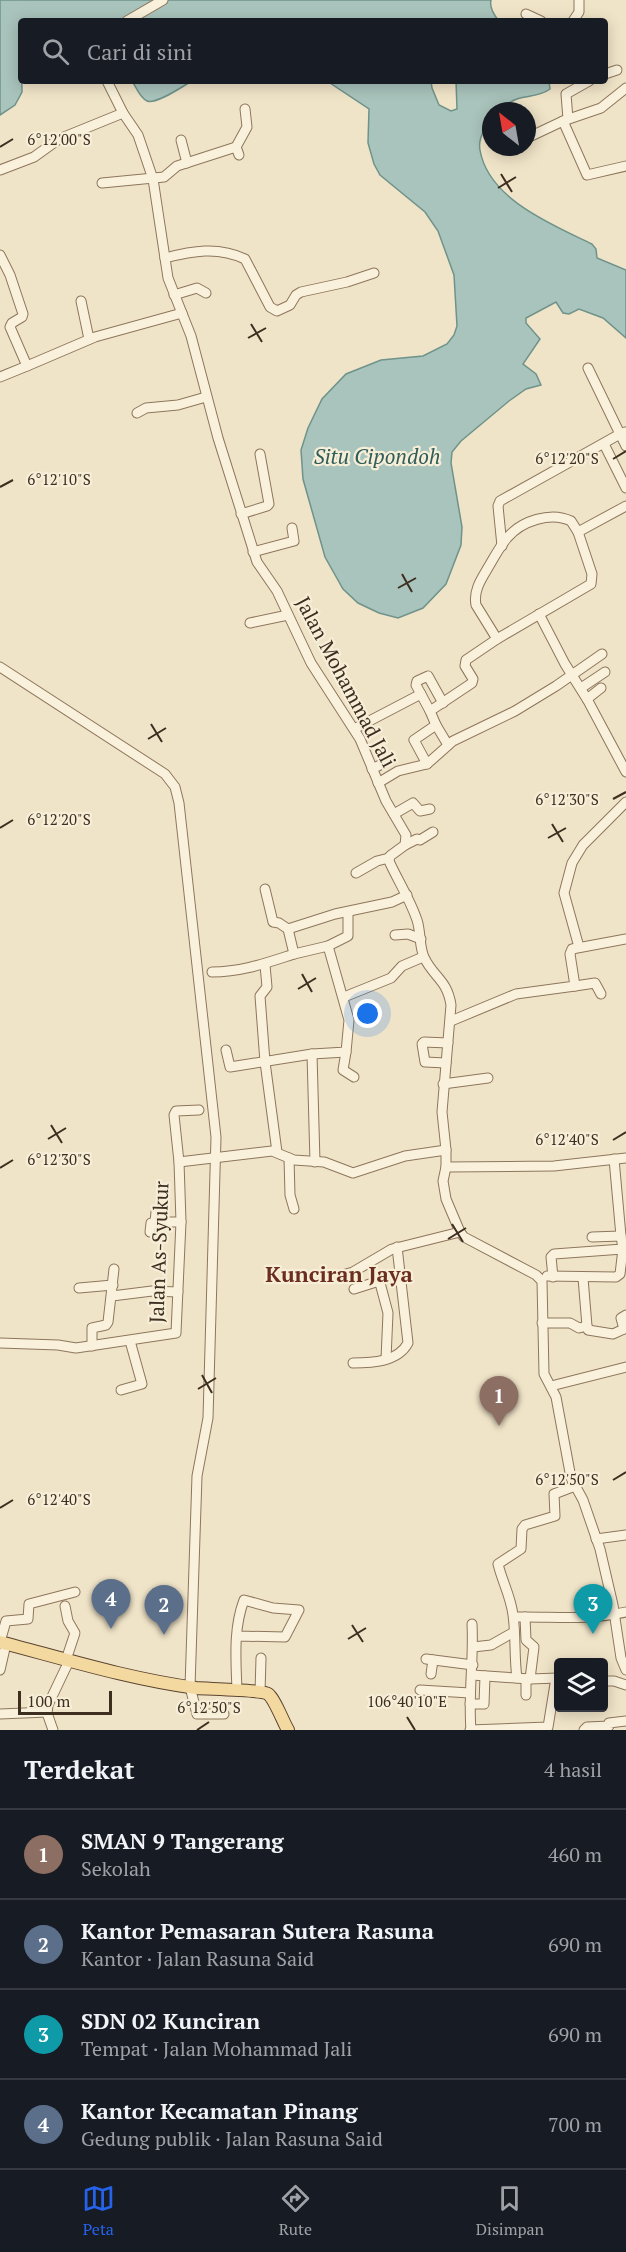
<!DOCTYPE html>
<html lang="id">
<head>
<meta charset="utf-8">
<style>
  body { margin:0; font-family:"PT Serif",serif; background:#242831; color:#f1f3f6 }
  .controls { position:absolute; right:18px; bottom:18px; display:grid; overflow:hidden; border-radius:6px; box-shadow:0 3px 15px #0003 }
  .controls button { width:54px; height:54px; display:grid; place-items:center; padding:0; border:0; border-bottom:2px solid #363941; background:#171b24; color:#f1f3f6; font:30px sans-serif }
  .compass { position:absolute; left:482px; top:102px; width:54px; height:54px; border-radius:50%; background:#171b24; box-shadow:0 3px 15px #0003; rotate:329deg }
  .scale { position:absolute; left:18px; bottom:15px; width:94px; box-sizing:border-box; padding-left:6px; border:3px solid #3d2e20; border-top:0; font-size:16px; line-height:21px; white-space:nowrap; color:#3d2e20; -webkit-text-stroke:4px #f7eed8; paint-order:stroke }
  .you { position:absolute; left:368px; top:1014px; width:21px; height:21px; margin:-15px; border:4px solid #fff; border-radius:50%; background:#1a73e8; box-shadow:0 0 0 9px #1a73e833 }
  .badge { display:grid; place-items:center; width:39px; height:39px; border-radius:50%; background:#2563eb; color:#fff; font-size:20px; font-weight:700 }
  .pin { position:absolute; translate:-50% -50px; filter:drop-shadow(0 2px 3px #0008) }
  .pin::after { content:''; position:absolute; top:32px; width:21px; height:18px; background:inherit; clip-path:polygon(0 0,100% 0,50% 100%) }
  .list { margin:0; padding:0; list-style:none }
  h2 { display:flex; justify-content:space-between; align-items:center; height:78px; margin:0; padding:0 24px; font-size:26px }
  h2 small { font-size:20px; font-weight:400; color:#9ea1a6 }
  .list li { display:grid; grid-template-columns:39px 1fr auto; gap:18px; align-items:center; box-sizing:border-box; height:90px; padding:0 24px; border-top:2px solid #363941 }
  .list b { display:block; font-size:22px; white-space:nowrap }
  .list p { margin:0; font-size:20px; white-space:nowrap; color:#9ea1a6 }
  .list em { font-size:20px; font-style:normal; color:#9ea1a6 }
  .icon { flex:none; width:33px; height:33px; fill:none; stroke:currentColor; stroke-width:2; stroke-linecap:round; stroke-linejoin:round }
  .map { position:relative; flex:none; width:626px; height:1730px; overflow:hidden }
  .search { position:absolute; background:#171b24; box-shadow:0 3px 15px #0003; left:18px; right:18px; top:18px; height:66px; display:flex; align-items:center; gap:15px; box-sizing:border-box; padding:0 21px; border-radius:6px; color:#9ea1a6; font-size:22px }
  .sheet { height:438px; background:#171b24 }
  nav { display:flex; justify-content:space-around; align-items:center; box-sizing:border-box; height:84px; border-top:2px solid #363941; background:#171b24; font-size:16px; color:#9ea1a6 }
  nav a { display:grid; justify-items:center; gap:3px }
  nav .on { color:#2563eb }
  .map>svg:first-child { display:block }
  .water { fill:#a9c4bc; stroke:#6f938a; stroke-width:1.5 }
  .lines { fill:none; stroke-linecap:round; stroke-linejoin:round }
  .minor-casing { stroke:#8d765c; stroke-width:11 }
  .major-casing { stroke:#5b4430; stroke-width:14 }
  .minor { stroke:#faf1dc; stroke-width:9 }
  .major { stroke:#f3d9a0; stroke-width:12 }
  .ticks { fill:none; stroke:#3d2e20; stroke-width:2 }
  .labels { text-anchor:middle; stroke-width:4.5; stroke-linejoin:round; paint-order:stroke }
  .street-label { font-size:20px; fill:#3d2e20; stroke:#f7eed8 }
  .water-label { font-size:21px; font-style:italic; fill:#2f5d5a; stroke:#f7eed8 }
  .quarter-label { font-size:22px; font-weight:bold; fill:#6b2e1e; stroke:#f7eed8 }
  .ticks-label { font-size:15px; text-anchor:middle; fill:#3d2e20; stroke:#f7eed8; stroke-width:4.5; stroke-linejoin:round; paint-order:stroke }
</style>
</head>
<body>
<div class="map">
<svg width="626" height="1730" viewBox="0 0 626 1730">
  <rect width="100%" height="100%" fill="#f0e4c8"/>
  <!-- water -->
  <g class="water">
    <polygon points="0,0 159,0 121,21 21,21 22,92 15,105 0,115"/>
    <path d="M168 0H491C489 8 494 15 499 21H135Z"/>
    <path d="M132 81H192C183 86 156 105 147 101 140 98 136 87 132 81Z"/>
    <path d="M327 81H431L432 88 439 105 451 111 457 109 456 81H549L550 89C539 97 529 95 517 99 508 102 500 110 491 111 491 125 477 134 480 150 488 199 553 225 592 244L596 249 597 258 626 270V338L603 318 579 309 569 314 563 313 556 302 526 318V323L540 339 523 364 536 374 541 385 526 389 509 401 461 441 452 452 451 463 462 527 461 545 446 584 423 608 398 618 379 613 358 603 343 589 325 557 303 479 301 450 308 428 322 399 346 374 381 360 423 356 447 344 454 335 457 326 454 275 438 231 425 212 380 175 374 164 368 143 369 109Z"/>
  </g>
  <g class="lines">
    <defs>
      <g id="minor">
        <polyline points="526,14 541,21"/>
        <polyline points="127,21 163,0"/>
        <polyline points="573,21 579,12 579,0"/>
        <polyline points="605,74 617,70"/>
        <path d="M107 81 123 113 138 135 153 179 168 278 191 336 218 438 257 562 277 591 311 663 360 739 386 801 406 835 405 845 390 856 389 861C398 881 410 899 417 920 421 932 419 946 424 957 433 977 447 979 451 1005L442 1112 446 1150V1167L443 1181 446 1199 460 1232 464 1237 536 1275 542 1281 544 1374 556 1397 571 1478 583 1500 600 1549 613 1605 621 1658 626 1670"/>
        <polyline points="568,119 566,94 589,81"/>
        <polyline points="563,121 601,108 626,88"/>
        <polyline points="527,138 563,121 587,175 626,166"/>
        <polyline points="181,140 187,163"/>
        <polyline points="236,147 247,127 245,109"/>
        <polyline points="509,147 510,147"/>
        <polyline points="0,170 34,157 59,139 123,113"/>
        <polyline points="102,183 164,177 177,166 236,147 239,155"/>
        <polyline points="0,255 10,275 23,314 22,317 12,323 10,327 27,366 0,377"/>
        <path d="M165 258C192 251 218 246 245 259L270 307 277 311 290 305 296 295 301 292 347 282 374 273"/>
        <polyline points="174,295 197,288 206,293"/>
        <polyline points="81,301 89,339"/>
        <polyline points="27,366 95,337 182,313"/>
        <polyline points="137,413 146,408 178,405 206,397"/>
        <polyline points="625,432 620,434 626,446"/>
        <polyline points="604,444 626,488"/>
        <polyline points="241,514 267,506 269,504 260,454"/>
        <polyline points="502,546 498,506 500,501 620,434 588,368"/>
        <polyline points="253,552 294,541 292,528"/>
        <polyline points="539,614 565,664 587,699 626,772"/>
        <polyline points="250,623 288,615"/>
        <polyline points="497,639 591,584 592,574 578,532"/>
        <polyline points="0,667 165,774 175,787 179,803 216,1137 208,1418 197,1476 190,1687 197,1714 224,1714"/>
        <polyline points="581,688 605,672"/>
        <polyline points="587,699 601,688"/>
        <polyline points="430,711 416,685 417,681 428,676 443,703"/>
        <polyline points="436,725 448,745"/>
        <polyline points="354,729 421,694"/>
        <path d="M427 764 414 740 436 725 430 711 472 683 473 679 465 666 466 660 497 639 476 605C473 590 482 578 489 566 495 556 500 546 507 538 521 521 551 511 571 521L578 532 626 506"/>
        <polyline points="372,769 384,763"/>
        <polyline points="378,783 398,771 427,764 453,741 515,711 556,686 602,654"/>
        <polyline points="394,814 413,803 420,811 430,809"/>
        <polyline points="405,845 417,839 420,840 433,832"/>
        <polyline points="356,873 377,861 389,858"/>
        <polyline points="265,889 273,922 279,923 288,929 335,914 392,902 407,895"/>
        <polyline points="288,929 294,954 328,946"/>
        <polyline points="395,935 408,934 421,939"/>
        <polyline points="579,947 564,893 572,863 583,845 626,802"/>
        <polyline points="265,965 267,987 260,996 265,1062 277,1152"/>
        <path d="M212 972C242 972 266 963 294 954"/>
        <polyline points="575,986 595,983 601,994"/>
        <polyline points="344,997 391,978 402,966 423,957"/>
        <polyline points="451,1021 516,994 575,986 570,954 572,949 626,939"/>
        <polyline points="226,1050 230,1067 312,1054"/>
        <polyline points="346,1052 343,1070 354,1077"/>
        <polyline points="446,1063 425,1062 422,1044 424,1042 448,1043"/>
        <polyline points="443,1084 488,1078"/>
        <polyline points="289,1158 290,1195 294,1209"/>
        <polyline points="614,1159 621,1236"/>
        <polyline points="179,1162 272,1151 294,1160 324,1162 353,1173 405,1156 446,1150"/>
        <polyline points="315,1162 312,1054 346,1052 349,1020 328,946 348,936 348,913"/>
        <polyline points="446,1167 554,1166 626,1158"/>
        <polyline points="156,1212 155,1222 181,1222"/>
        <polyline points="150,1232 151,1223 155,1222"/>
        <polyline points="346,1274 353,1272 392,1249 460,1232"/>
        <polyline points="547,1276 616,1277 620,1274 623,1249"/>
        <polyline points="553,1277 551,1257 554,1254 623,1249 621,1236 592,1237"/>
        <polyline points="583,1278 587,1326"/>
        <polyline points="79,1288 113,1285"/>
        <polyline points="354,1289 376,1282 380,1283 388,1313 386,1359"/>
        <polyline points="112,1296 152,1291 178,1292"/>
        <polyline points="542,1323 570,1323 579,1328 587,1326 588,1330 613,1334 626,1328"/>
        <polyline points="624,1329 621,1318 626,1315"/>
        <polyline points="0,1343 58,1345 76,1348 176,1333 181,1222 179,1162 174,1115 176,1111 199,1110"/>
        <polyline points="92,1346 92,1328 106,1325 108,1322 114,1269"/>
        <path d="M353 1363C372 1363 398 1362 408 1343L397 1247"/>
        <polyline points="551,1386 626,1367"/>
        <polyline points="121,1390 142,1384 130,1341"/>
        <polyline points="596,1539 626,1535"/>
        <polyline points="65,1606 68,1621 75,1633 66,1660"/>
        <path d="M514 1617C553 1616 586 1621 626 1612"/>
        <polyline points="525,1617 526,1640 534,1647 530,1679"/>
        <path d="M237 1636 285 1637 299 1610 273 1608 244 1600C233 1629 236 1660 237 1691"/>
        <polyline points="0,1642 6,1621 28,1619 29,1604 75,1592"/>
        <polyline points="473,1647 491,1645 514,1632"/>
        <polyline points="426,1659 473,1665"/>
        <polyline points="0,1670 6,1644"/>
        <polyline points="431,1674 433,1660"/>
        <polyline points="472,1675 530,1679 558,1678"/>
        <path d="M517 1678C514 1657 516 1636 513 1615 511 1597 502 1581 498 1564L521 1549 522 1529 525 1525 555 1516 554 1494 575 1486"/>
        <polyline points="604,1681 614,1681 626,1685"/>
        <polyline points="420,1690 470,1693"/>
        <polyline points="260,1692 261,1658"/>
        <polyline points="526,1695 526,1679"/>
        <polyline points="470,1704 484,1704 485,1676"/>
        <polyline points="0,1714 47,1712"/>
        <polyline points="53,1730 47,1713 48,1705 69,1661"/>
        <polyline points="470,1730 548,1727 556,1678"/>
        <path d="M471 1730C468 1694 474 1659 472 1624"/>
        <polyline points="584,1730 587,1727 609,1726 609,1723 626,1721"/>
      </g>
      <path id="major" d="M0 1642C65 1659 129 1679 196 1688 207 1689 263 1690 268 1694 275 1699 283 1722 288 1730"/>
    </defs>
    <!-- minor casing -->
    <use href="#minor" class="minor-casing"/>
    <!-- major casing -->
    <use href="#major" class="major-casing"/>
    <!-- minor -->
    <use href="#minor" class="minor"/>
    <!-- major -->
    <use href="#major" class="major"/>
  </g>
  <!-- ticks -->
  <path class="ticks" d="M0 147 13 139M501 174 512 192M498 188 516 177M251 324 262 342M248 338 266 328M613 459 626 451M0 487 13 480M402 574 412 592M398 588 416 578M151 724 162 742M148 739 166 728M613 799 626 792M552 824 563 842M0 828 13 820M548 838 566 828M302 974 312 992M298 989 316 978M51 1125 62 1143M48 1139 66 1128M613 1140 626 1132M0 1168 13 1160M452 1224 463 1242M448 1239 466 1228M202 1375 212 1393M198 1389 216 1378M613 1480 626 1472M0 1508 13 1500M352 1625 363 1642M348 1639 366 1628M407 1717 415 1730M197 1730 209 1722"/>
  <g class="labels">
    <!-- street labels -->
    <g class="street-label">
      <text transform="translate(346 682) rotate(62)" y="7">Jalan Mohammad Jali</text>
      <text transform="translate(159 1252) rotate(-88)" y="7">Jalan As-Syukur</text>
    </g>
    <!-- water labels -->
    <g class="water-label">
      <text x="377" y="464">Situ Cipondoh</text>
    </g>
    <!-- quarter labels -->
    <g class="quarter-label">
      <text x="339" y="1282">Kunciran Jaya</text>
    </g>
  </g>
  <g class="ticks-label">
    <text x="59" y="145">6°12'00"S</text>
    <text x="567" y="464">6°12'20"S</text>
    <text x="59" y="485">6°12'10"S</text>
    <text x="567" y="805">6°12'30"S</text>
    <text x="59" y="825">6°12'20"S</text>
    <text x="567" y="1145">6°12'40"S</text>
    <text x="59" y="1165">6°12'30"S</text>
    <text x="567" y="1485">6°12'50"S</text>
    <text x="59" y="1505">6°12'40"S</text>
    <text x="407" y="1707">106°40'10"E</text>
    <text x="209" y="1713">6°12'50"S</text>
  </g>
</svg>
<div class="controls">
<button><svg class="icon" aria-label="layers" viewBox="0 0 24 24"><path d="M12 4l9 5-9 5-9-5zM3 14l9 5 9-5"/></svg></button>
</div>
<svg class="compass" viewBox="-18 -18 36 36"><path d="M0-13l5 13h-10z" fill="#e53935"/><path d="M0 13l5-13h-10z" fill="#9ea1a6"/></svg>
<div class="scale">100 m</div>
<div class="you"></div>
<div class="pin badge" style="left:499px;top:1426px;background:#8d6e63">1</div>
<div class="pin badge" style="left:164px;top:1635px;background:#5c6f8a">2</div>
<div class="pin badge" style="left:593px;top:1634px;background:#0f9aa8">3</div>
<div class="pin badge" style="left:111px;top:1629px;background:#5c6f8a">4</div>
<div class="search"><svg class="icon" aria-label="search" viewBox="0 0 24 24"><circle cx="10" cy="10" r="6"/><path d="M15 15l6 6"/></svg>Cari di sini</div>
</div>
<section class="sheet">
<h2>Terdekat<small>4 hasil</small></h2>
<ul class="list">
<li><span class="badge" style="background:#8d6e63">1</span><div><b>SMAN 9 Tangerang</b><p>Sekolah</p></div><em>460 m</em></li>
<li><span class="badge" style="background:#5c6f8a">2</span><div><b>Kantor Pemasaran Sutera Rasuna</b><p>Kantor · Jalan Rasuna Said</p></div><em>690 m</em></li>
<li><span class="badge" style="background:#0f9aa8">3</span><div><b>SDN 02 Kunciran</b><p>Tempat · Jalan Mohammad Jali</p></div><em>690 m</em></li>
<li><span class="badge" style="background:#5c6f8a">4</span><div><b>Kantor Kecamatan Pinang</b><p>Gedung publik · Jalan Rasuna Said</p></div><em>700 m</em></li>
</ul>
</section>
<nav>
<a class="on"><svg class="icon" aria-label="map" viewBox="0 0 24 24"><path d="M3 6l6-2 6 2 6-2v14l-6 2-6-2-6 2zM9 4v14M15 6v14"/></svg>Peta</a>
<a><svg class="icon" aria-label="directions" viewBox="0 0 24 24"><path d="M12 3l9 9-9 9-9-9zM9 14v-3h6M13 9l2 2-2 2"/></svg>Rute</a>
<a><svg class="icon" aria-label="saved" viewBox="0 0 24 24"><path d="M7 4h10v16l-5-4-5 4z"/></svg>Disimpan</a>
</nav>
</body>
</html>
